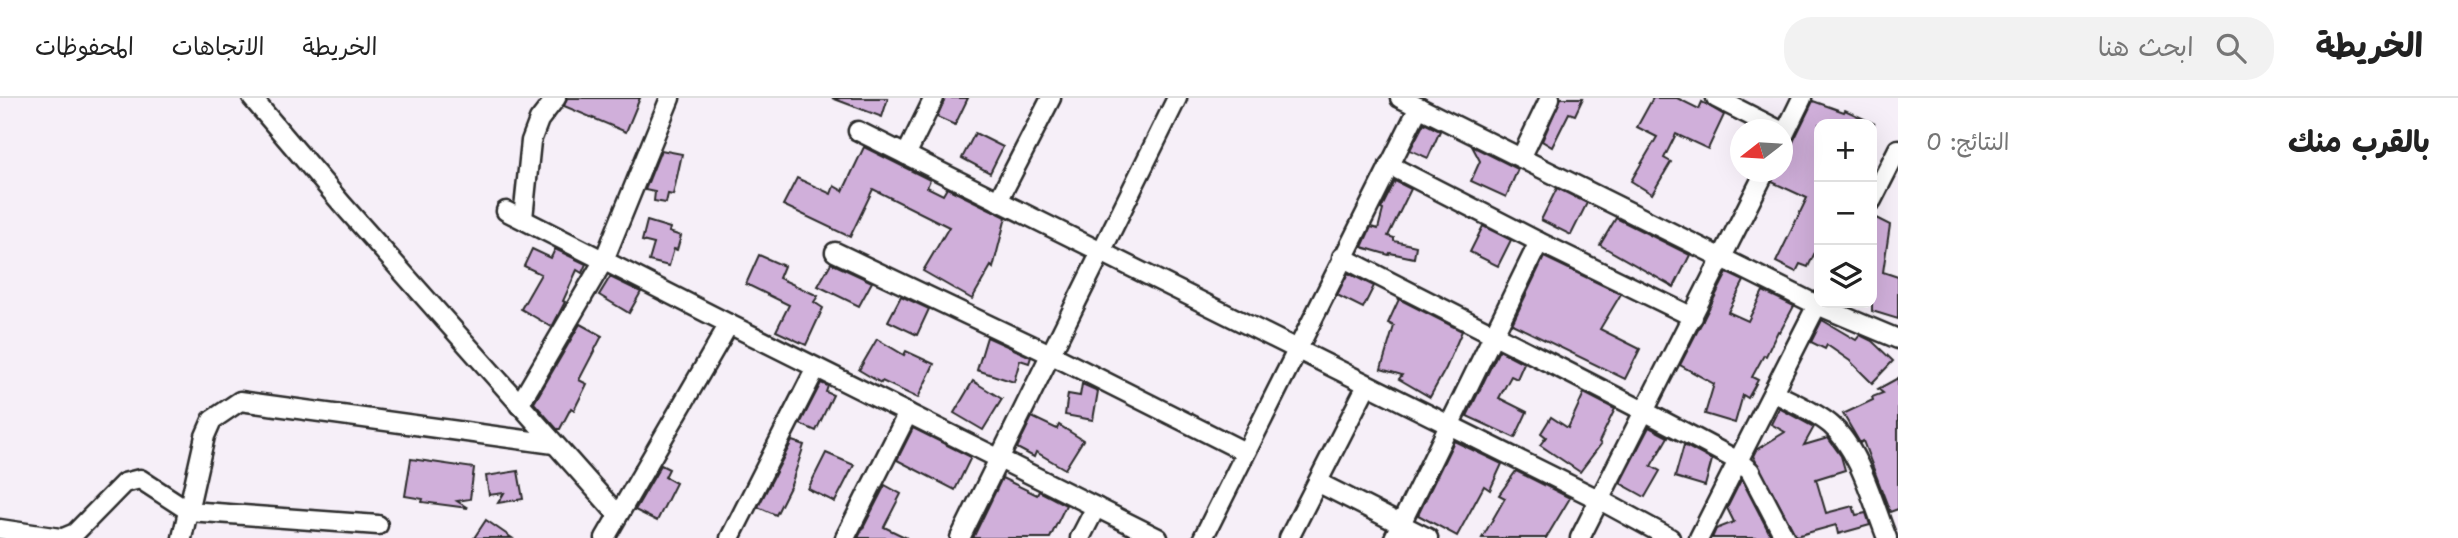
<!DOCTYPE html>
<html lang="ar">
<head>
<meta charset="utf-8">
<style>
  body { margin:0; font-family:"Shantell Sans","Playpen Sans Arabic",sans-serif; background:#f2f2f2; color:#222; direction:rtl }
  .controls { position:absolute; right:21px; top:21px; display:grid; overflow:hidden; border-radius:14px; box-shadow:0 7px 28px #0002 }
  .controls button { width:63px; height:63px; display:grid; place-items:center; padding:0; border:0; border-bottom:2px solid #e0e0e0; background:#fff; color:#222; font:35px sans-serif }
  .compass { position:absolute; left:1730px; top:21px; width:63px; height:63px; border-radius:50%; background:#fff; box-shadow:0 7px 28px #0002; rotate:253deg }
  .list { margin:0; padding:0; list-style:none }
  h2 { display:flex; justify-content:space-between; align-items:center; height:91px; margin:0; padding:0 28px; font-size:30px }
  h2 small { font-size:23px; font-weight:400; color:#767676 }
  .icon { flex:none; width:38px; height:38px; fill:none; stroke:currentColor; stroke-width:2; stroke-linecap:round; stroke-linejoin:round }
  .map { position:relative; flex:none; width:1898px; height:440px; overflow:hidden; direction:ltr }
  header { display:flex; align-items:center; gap:42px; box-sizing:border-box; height:98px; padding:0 35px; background:#fff; border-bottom:2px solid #e0e0e0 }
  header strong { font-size:33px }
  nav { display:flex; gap:38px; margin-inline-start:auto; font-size:24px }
  .search { width:490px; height:63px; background:#f2f2f2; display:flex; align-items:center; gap:18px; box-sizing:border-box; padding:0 24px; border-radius:28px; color:#767676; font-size:26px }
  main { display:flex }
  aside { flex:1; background:#fff }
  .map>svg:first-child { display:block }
  .building { fill:#d0afda; stroke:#2b2b2b; stroke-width:2 }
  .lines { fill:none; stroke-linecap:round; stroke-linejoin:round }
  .street-casing { stroke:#2b2b2b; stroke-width:23 }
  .street { stroke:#fff; stroke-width:18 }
</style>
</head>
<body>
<header>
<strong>الخريطة</strong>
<div class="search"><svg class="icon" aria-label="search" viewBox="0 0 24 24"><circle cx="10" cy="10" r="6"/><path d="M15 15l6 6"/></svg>ابحث هنا</div>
<nav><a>الخريطة</a><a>الاتجاهات</a><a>المحفوظات</a></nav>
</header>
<main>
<aside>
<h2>بالقرب منك<small>النتائج: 0</small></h2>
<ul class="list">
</ul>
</aside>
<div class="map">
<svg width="1898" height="440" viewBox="0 0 1898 440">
  <rect width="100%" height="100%" fill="#f6eff8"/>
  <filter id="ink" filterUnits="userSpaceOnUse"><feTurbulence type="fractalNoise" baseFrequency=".0143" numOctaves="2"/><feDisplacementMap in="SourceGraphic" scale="14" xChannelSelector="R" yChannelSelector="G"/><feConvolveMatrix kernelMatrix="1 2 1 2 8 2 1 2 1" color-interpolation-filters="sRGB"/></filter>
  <g filter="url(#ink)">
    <!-- building -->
    <g class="building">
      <polygon points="567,0 640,0 626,34 564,8"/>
      <polygon points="832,0 888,0 882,19"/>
      <polygon points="945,0 968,0 955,27 937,19"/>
      <polygon points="1561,0 1583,0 1575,17 1569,15 1552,49 1542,43"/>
      <polygon points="1653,0 1677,0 1699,11 1702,4 1724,17 1708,51 1676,36 1664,60 1671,64 1652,96 1631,83 1657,39 1637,29"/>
      <polygon points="1813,3 1844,14 1845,12 1875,26 1819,26 1819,146 1808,169 1800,166 1796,174 1776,164 1807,100 1772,84 1776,74 1782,74 1782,50 1789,49 1793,44"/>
      <polygon points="1424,25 1440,33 1428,60 1410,52"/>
      <polygon points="975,35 1003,49 990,75 962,60"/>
      <polygon points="1472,48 1518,71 1506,99 1471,83 1480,63"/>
      <polygon points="864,49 930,82 927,89 943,97 947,90 1006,119 993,170 991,168 972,201 923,173 949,129 873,91 850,139 783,107 797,80 831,96 834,88 843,93"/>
      <polygon points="661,52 682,56 673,97 668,96 666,105 654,103 655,94 645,92"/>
      <polygon points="1395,83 1411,91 1388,138 1394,140 1394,143 1416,148 1414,160 1390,155 1389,157 1362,149 1371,129 1378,131 1383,112 1381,111"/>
      <polygon points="1557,90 1587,105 1571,137 1541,122"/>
      <polygon points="1872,118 1890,127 1883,174 1898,179 1898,221 1872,213"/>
      <polygon points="1616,120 1690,157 1674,189 1600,147"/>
      <polygon points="647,123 670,130 669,134 681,138 677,152 674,151 669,168 649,163 654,146 642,143"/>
      <polygon points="1483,128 1511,142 1498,168 1470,154"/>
      <polygon points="532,151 551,160 555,151 586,166 582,175 577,172 563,203 565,204 552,229 521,211 541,176 524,168"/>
      <polygon points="759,157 784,168 779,180 818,198 814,204 823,210 806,247 776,233 789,207 746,186"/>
      <polygon points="1544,159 1621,196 1600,231 1640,251 1625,281 1512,226"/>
      <polygon points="831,165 872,184 859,208 818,188"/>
      <polygon points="1348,175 1374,188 1363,210 1337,197"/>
      <polygon points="1727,175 1744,183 1728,214 1748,223 1763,193 1794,208 1780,234 1778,233 1766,258 1764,257 1752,279 1758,282 1748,300 1743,297 1735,325 1705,316 1714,286 1680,267"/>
      <polygon points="610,179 641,194 629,215 599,197"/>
      <polygon points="901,198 929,211 917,237 888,223"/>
      <polygon points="1399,201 1462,233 1446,270 1430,299 1399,281 1402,277 1381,271 1394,228 1388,225"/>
      <polygon points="1822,222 1856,242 1860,237 1872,243 1893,263 1872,285 1850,263 1827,247 1825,251 1811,244"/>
      <polygon points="580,226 602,238 579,282 587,286 574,312 571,310 560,331 557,331 534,305"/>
      <polygon points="987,239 1031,259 1029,265 1020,262 1014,284 977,272"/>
      <polygon points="877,241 904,257 906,253 934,266 918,300 882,283 881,285 859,272"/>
      <polygon points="1499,252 1524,265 1517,281 1511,278 1499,300 1527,314 1515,340 1467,318"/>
      <polygon points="1898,280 1898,411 1890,414 1863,343 1860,345 1843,316 1873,302 1872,299 1883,295 1878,291"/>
      <polygon points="973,283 1002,301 983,332 954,315"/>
      <polygon points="821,285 828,288 826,294 833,297 816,333 800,326"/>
      <polygon points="1082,286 1098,293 1093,322 1065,317 1068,296 1080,298"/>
      <polygon points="1584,295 1615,311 1599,344 1601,346 1580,374 1540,347 1546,339 1541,335 1551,319 1568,330"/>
      <polygon points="1779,310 1814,329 1804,347 1828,340 1841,358 1845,372 1816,381 1826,415 1853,408 1856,417 1866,415 1870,427 1838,436 1836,427 1796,438 1753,358 1756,352 1785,334 1771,326"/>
      <polygon points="1032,319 1057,331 1059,327 1083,342 1065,371 1036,354 1034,359 1017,350"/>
      <polygon points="1649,329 1668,339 1651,368 1660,373 1645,399 1620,385"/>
      <polygon points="913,330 971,359 955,392 897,362"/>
      <polygon points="792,343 804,347 791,387 776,417 758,409"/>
      <polygon points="1454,343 1502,366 1490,392 1484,388 1457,438 1418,417"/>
      <polygon points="1684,347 1712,362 1705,388 1675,379"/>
      <polygon points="826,355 854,367 835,404 808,391"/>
      <polygon points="411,361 474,370 470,401 457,403 468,410 422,404 423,401 405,398"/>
      <polygon points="661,367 669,371 665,379 676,385 657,423 635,412"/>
      <polygon points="518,373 523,401 498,405 504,395 489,397 486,378"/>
      <polygon points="1516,373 1570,400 1546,440 1482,440 1505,400 1499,397"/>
      <polygon points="1002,380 1037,397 1039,393 1066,407 1050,440 973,440"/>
      <polygon points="1741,382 1742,382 1772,440 1712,440 1716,431 1734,424 1727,410"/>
      <polygon points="885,387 901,396 884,429 907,440 858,440"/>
      <polygon points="486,422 512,440 474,440"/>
    </g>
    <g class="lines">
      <defs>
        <g id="street">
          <polyline points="252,0 342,106 618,417"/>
          <polyline points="1400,0 1817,207 1898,241"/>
          <polyline points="1716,0 1779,32"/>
          <polyline points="858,33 1600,402 1670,440"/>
          <polyline points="1783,39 1802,0"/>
          <polyline points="906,57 934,0"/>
          <polyline points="1521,60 1550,0"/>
          <polyline points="1389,67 1539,144 1693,219"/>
          <polyline points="1872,102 1898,51"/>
          <polyline points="998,103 1051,0"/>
          <polyline points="506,113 729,226"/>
          <polyline points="523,120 531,43 539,22 556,0"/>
          <polyline points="835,154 1050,256 1245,354"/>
          <path d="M1342 159C1474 228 1608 292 1738 363L1750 373 1785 440"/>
          <path d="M1773 294C1791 304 1815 313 1831 327 1859 351 1873 405 1887 440"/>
          <polyline points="519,307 604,162 670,0"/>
          <polyline points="1319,385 1428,440"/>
          <polyline points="0,431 60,440"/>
          <polyline points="63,440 75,435 124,385 140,381 189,413 378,427"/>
          <polyline points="182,440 205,338 212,322 240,303 554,346"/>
          <polyline points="605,440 729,226 1158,440"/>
          <polyline points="730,440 816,270"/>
          <polyline points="845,440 908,315"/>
          <polyline points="960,440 1177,0"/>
          <polyline points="1080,440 1096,409"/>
          <polyline points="1203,440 1419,9"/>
          <polyline points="1289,440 1367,287"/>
          <polyline points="1394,440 1539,144"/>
          <polyline points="1580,440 1765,74"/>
          <polyline points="1699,440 1819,203"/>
        </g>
      </defs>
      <!-- street casing -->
      <use href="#street" class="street-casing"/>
      <!-- street -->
      <use href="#street" class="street"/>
    </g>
  </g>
</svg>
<div class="controls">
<button>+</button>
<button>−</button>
<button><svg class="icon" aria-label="layers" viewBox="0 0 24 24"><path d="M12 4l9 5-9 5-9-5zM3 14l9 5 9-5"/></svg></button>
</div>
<svg class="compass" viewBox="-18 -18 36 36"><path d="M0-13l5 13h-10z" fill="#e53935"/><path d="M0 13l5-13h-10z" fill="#767676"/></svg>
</div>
</main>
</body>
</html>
